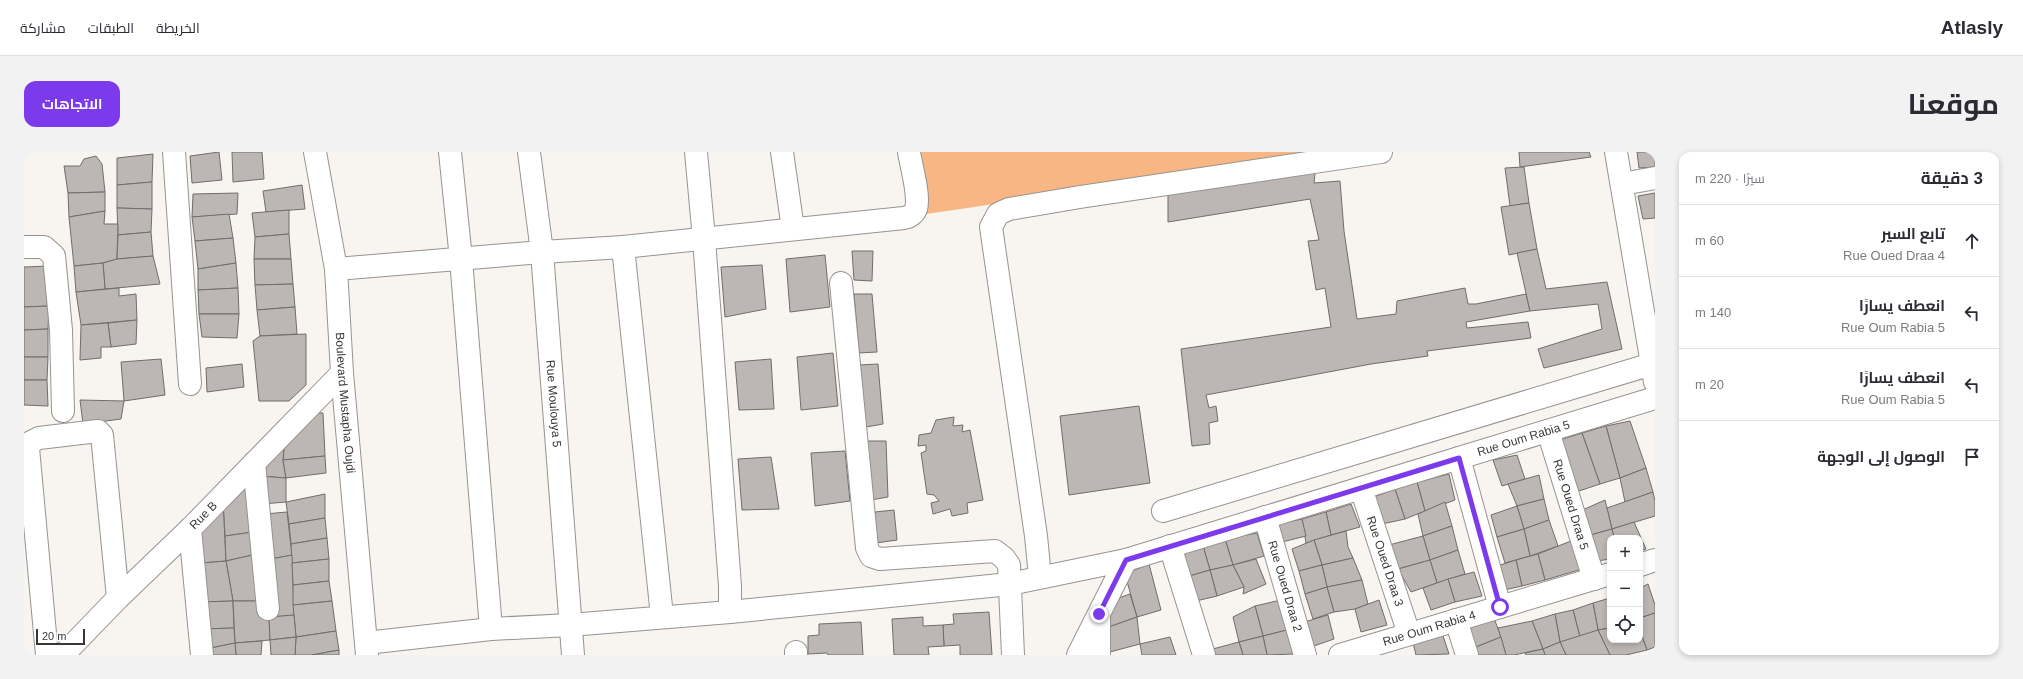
<!DOCTYPE html>
<html lang="ar">
<head>
<meta charset="utf-8">
<style>
  body { margin:0; font-family:Arial,Cairo,sans-serif; background:#f2f2f3; color:#2b2b33; direction:rtl }
  .controls { position:absolute; right:12px; bottom:12px; display:grid; overflow:hidden; border-radius:8px; box-shadow:0 2px 6px #0003 }
  .controls button { width:36px; height:36px; display:grid; place-items:center; padding:0; border:0; border-bottom:1px solid #e1e1e2; background:#fff; color:#2b2b33; font:20px sans-serif }
  .scale { position:absolute; left:12px; bottom:10px; width:49px; box-sizing:border-box; padding-left:4px; border:2px solid #393736; border-top:0; font-size:11px; line-height:14px; white-space:nowrap; color:#393736; -webkit-text-stroke:3px #fff; paint-order:stroke }
  .stop { position:absolute; width:12px; height:12px; margin:-9px; border:3px solid #7c3aed; border-radius:50%; background:#fff }
  .stop.end { background:#7c3aed; border-color:#fff; box-shadow:0 1px 4px #0008 }
  .list { margin:0; padding:0; list-style:none }
  h2 { display:flex; justify-content:space-between; align-items:center; height:52px; margin:0; padding:0 16px; font-size:17px }
  h2 small { font-size:13px; font-weight:400; color:#7c7c81 }
  .list li { display:grid; grid-template-columns:26px 1fr auto; gap:12px; align-items:center; box-sizing:border-box; height:72px; padding:0 16px; border-top:1px solid #e1e1e2 }
  .list b { display:block; font-size:15px; white-space:nowrap }
  .list p { margin:0; font-size:13px; white-space:nowrap; color:#7c7c81 }
  .list em { font-size:13px; font-style:normal; color:#7c7c81 }
  .icon { flex:none; width:22px; height:22px; fill:none; stroke:currentColor; stroke-width:2; stroke-linecap:round; stroke-linejoin:round }
  .map { position:relative; flex:none; width:1631px; height:503px; overflow:hidden; direction:ltr; border-radius:12px }
  header { display:flex; align-items:center; gap:24px; box-sizing:border-box; height:56px; padding:0 20px; background:#fff; border-bottom:1px solid #e1e1e2 }
  header strong { font-size:19px }
  nav { display:flex; gap:22px; margin-inline-start:auto; font-size:14px }
  .intro { display:flex; align-items:center; justify-content:space-between; box-sizing:border-box; height:96px; padding:0 24px }
  h1 { margin:0; font-size:28px }
  .button { padding:10px 18px; border-radius:12px; background:#7c3aed; color:#fff; font-size:14px; font-weight:700 }
  main { display:flex; gap:24px; padding:0 24px }
  aside { flex:1; background:#fff; border-radius:12px; box-shadow:0 2px 6px #0003 }
  .map>svg:first-child { display:block }
  .green { fill:#f8b684 }
  .building { fill:#bcb7b4; stroke:#716d6b }
  .lines { fill:none; stroke-linecap:round; stroke-linejoin:round }
  .minor-casing { stroke:#979390; stroke-width:24 }
  .major-casing { stroke:#979390; stroke-width:24 }
  .minor { stroke:#fff; stroke-width:22 }
  .major { stroke:#fff; stroke-width:22 }
  .route { stroke:#7c3aed; stroke-width:5 }
  .labels { text-anchor:middle; stroke-width:3.5; stroke-linejoin:round; paint-order:stroke }
  .street-label { font-size:12px; fill:#393736; stroke:#fff }
</style>
</head>
<body>
<header>
<strong>Atlasly</strong>
<nav><a>الخريطة</a><a>الطبقات</a><a>مشاركة</a></nav>
</header>
<div class="intro"><h1>موقعنا</h1><a class="button">الاتجاهات</a></div>
<main>
<aside>
<h2>3 دقيقة<small>سيرًا · 220 m</small></h2>
<ul class="list">
<li><svg class="icon" aria-label="ahead" viewBox="0 0 24 24"><path d="M12 20V5M6 11l6-6 6 6"/></svg><div><b>تابع السير</b><p>Rue Oued Draa 4</p></div><em>60 m</em></li>
<li><svg class="icon" aria-label="left" viewBox="0 0 24 24"><path d="M17 20v-9H6M10 6l-5 5 5 5"/></svg><div><b>انعطف يسارًا</b><p>Rue Oum Rabia 5</p></div><em>140 m</em></li>
<li><svg class="icon" aria-label="left" viewBox="0 0 24 24"><path d="M17 20v-9H6M10 6l-5 5 5 5"/></svg><div><b>انعطف يسارًا</b><p>Rue Oum Rabia 5</p></div><em>20 m</em></li>
<li><svg class="icon" aria-label="arrive" viewBox="0 0 24 24"><path d="M6 21V4h12l-3 4 3 4H6"/></svg><div><b>الوصول إلى الوجهة</b></div></li>
</ul>
</aside>
<div class="map">
<svg width="1631" height="503" viewBox="0 0 1631 503">
  <rect width="100%" height="100%" fill="#f8f4f0"/>
  <!-- green -->
  <polygon class="green" points="879,0 1326,0 889,64"/>
  <!-- building -->
  <g class="building">
    <polygon points="195,0 198,28 168,31 166,4"/>
    <polygon points="208,0 238,0 240,27 209,30"/>
    <polygon points="1495,0 1565,0 1567,5 1496,15"/>
    <polygon points="1613,0 1631,0 1631,15 1615,16"/>
    <polygon points="129,2 128,30 93,33 93,6"/>
    <polygon points="72,4 78,12 81,40 44,41 40,14 56,14 60,7"/>
    <polygon points="1292,12 1290,31 1316,29 1320,79 1333,167 1372,162 1373,149 1441,136 1444,152 1452,152 1502,142 1506,159 1442,170 1443,176 1504,170 1507,186 1403,199 1404,204 1347,212 1182,243 1185,256 1192,254 1194,269 1185,271 1186,292 1168,294 1157,197 1307,175 1301,136 1292,138 1284,89 1295,88 1286,47 1144,70 1144,40"/>
    <polygon points="1500,15 1505,51 1486,54 1481,16"/>
    <polygon points="128,30 128,57 93,56 93,33"/>
    <polygon points="278,33 281,57 242,60 239,39"/>
    <polygon points="81,40 81,59 45,65 44,41"/>
    <polygon points="214,41 213,62 168,65 169,42"/>
    <polygon points="1631,41 1631,66 1619,67 1614,44"/>
    <polygon points="1505,51 1513,97 1485,103 1477,55"/>
    <polygon points="93,56 128,57 127,80 94,83"/>
    <polygon points="265,58 265,82 231,85 228,61"/>
    <polygon points="81,59 80,72 94,72 93,107 79,111 50,114 45,65"/>
    <polygon points="205,62 209,86 171,89 168,65"/>
    <polygon points="127,80 129,104 93,107 94,83"/>
    <polygon points="265,82 267,107 230,107 231,85"/>
    <polygon points="209,86 212,111 174,117 171,89"/>
    <polygon points="1513,97 1522,137 1583,130 1598,197 1520,216 1514,197 1578,177 1574,152 1506,159 1493,101"/>
    <polygon points="828,99 849,99 848,129 830,128"/>
    <polygon points="801,103 806,155 766,160 762,107"/>
    <polygon points="129,104 136,132 81,137 79,111 93,107"/>
    <polygon points="230,107 267,107 269,132 231,133"/>
    <polygon points="79,111 81,137 52,140 50,114"/>
    <polygon points="212,111 214,136 174,138 174,117"/>
    <polygon points="738,113 742,157 701,165 697,115"/>
    <polygon points="25,114 25,154 0,155 0,115"/>
    <polygon points="269,132 271,155 233,158 231,133"/>
    <polygon points="95,136 95,144 112,142 113,168 57,173 52,140"/>
    <polygon points="214,136 215,162 175,162 174,138"/>
    <polygon points="830,142 848,142 853,200 835,201"/>
    <polygon points="25,154 24,177 0,178 0,155"/>
    <polygon points="271,155 273,182 236,184 233,158"/>
    <polygon points="175,162 215,162 213,186 178,185"/>
    <polygon points="113,168 112,192 87,195 84,171"/>
    <polygon points="84,171 87,195 77,195 77,206 56,208 57,173"/>
    <polygon points="24,177 24,205 0,205 0,178"/>
    <polygon points="282,182 282,233 265,249 235,249 229,189 236,184"/>
    <polygon points="809,201 814,254 777,258 773,205"/>
    <polygon points="0,205 24,205 23,228 0,228"/>
    <polygon points="137,207 141,243 100,249 97,210"/>
    <polygon points="747,207 750,257 715,258 711,210"/>
    <polygon points="218,212 220,235 183,240 182,216"/>
    <polygon points="854,212 859,272 842,275 835,213"/>
    <polygon points="0,228 23,228 24,254 0,253"/>
    <polygon points="56,248 100,249 97,267 59,272"/>
    <polygon points="1115,254 1126,331 1045,343 1036,264"/>
    <polygon points="284,261 299,261 301,304 259,308 261,284"/>
    <polygon points="930,265 929,274 939,273 938,280 946,278 959,348 943,351 944,361 928,364 926,357 909,362 907,351 915,349 910,343 903,342 897,301 902,299 902,293 894,294 895,283 907,281 912,268"/>
    <polygon points="1606,269 1622,316 1596,326 1582,274"/>
    <polygon points="1582,274 1596,326 1576,332 1558,281"/>
    <polygon points="1558,281 1576,332 1549,341 1536,288"/>
    <polygon points="261,284 259,308 262,326 236,324 233,311"/>
    <polygon points="843,289 862,289 864,345 847,348"/>
    <polygon points="821,299 826,349 791,354 787,301"/>
    <polygon points="1493,303 1501,327 1478,334 1469,308"/>
    <polygon points="301,304 302,321 262,326 259,308"/>
    <polygon points="747,305 755,357 718,358 714,307"/>
    <polygon points="1622,316 1629,340 1601,350 1596,326"/>
    <polygon points="1425,322 1431,348 1401,359 1393,330"/>
    <polygon points="1515,323 1520,347 1493,354 1484,332"/>
    <polygon points="236,324 262,326 262,350 238,352"/>
    <polygon points="225,327 229,380 201,384 199,349"/>
    <polygon points="1393,330 1401,359 1381,367 1371,337"/>
    <polygon points="1371,337 1381,367 1358,372 1350,345"/>
    <polygon points="1629,340 1631,349 1631,364 1588,377 1583,356"/>
    <polygon points="301,342 301,366 265,372 262,350"/>
    <polygon points="1520,347 1525,368 1500,377 1493,354"/>
    <polygon points="1581,348 1588,377 1563,384 1554,360"/>
    <polygon points="199,349 202,409 178,411 171,381"/>
    <polygon points="1421,350 1428,374 1399,384 1394,362"/>
    <polygon points="1327,352 1336,375 1307,383 1302,360"/>
    <polygon points="1493,354 1500,377 1473,385 1467,363"/>
    <polygon points="870,358 873,388 852,391 851,360"/>
    <polygon points="263,360 268,403 247,407 241,362"/>
    <polygon points="1302,360 1307,383 1282,391 1278,367"/>
    <polygon points="301,366 303,386 267,392 265,372"/>
    <polygon points="1278,367 1282,384 1254,391 1249,373"/>
    <polygon points="1525,368 1534,394 1506,404 1500,377"/>
    <polygon points="1610,370 1622,397 1616,399 1616,386 1590,386 1588,377"/>
    <polygon points="1428,374 1434,398 1406,408 1399,384"/>
    <polygon points="1500,377 1506,404 1481,411 1473,385"/>
    <polygon points="1588,377 1590,386 1586,386 1586,407 1573,409 1563,384"/>
    <polygon points="1322,379 1324,395 1329,406 1298,413 1290,388"/>
    <polygon points="229,380 233,402 202,409 201,384"/>
    <polygon points="1233,381 1240,404 1209,413 1201,387"/>
    <polygon points="1399,384 1406,408 1374,417 1365,393"/>
    <polygon points="303,386 305,407 268,411 267,392"/>
    <polygon points="1201,387 1209,413 1186,418 1179,394"/>
    <polygon points="1290,388 1298,413 1275,419 1268,397"/>
    <polygon points="1547,389 1558,417 1521,428 1514,402"/>
    <polygon points="1179,394 1186,418 1162,425 1154,403"/>
    <polygon points="1434,398 1441,422 1413,431 1406,408"/>
    <polygon points="233,402 238,449 209,449 202,409"/>
    <polygon points="1514,402 1521,428 1498,434 1492,408"/>
    <polygon points="268,403 270,463 251,465 247,407"/>
    <polygon points="1329,406 1338,428 1303,435 1298,413"/>
    <polygon points="305,407 305,429 269,433 268,411"/>
    <polygon points="1232,407 1242,432 1219,442 1220,435 1209,413"/>
    <polygon points="1406,408 1413,431 1387,440 1374,417"/>
    <polygon points="1492,408 1498,434 1476,439 1467,416"/>
    <polygon points="202,409 209,449 177,450 178,411"/>
    <polygon points="1125,412 1137,458 1113,465 1101,422"/>
    <polygon points="1209,413 1220,435 1193,444 1186,418"/>
    <polygon points="1298,413 1303,435 1281,442 1275,419"/>
    <polygon points="1186,418 1193,444 1172,449 1162,425"/>
    <polygon points="1450,420 1458,444 1431,450 1424,427"/>
    <polygon points="1424,427 1431,450 1407,458 1399,436"/>
    <polygon points="1338,428 1344,452 1331,457 1310,460 1303,435"/>
    <polygon points="305,429 308,449 269,453 269,433"/>
    <polygon points="1624,432 1631,453 1631,461 1616,466 1616,436"/>
    <polygon points="1303,435 1310,460 1289,467 1281,442"/>
    <polygon points="1106,442 1113,465 1082,476 1086,449"/>
    <polygon points="1586,446 1586,476 1574,478 1569,451"/>
    <polygon points="1257,448 1263,478 1239,484 1231,454"/>
    <polygon points="1355,448 1363,473 1337,480 1331,457"/>
    <polygon points="209,449 210,476 178,477 177,450"/>
    <polygon points="209,449 238,449 236,465 245,465 246,488 211,491"/>
    <polygon points="308,449 312,479 272,485 269,453"/>
    <polygon points="1569,451 1574,478 1556,485 1549,458"/>
    <polygon points="1231,454 1239,484 1215,490 1209,465"/>
    <polygon points="1549,458 1556,485 1536,490 1531,462"/>
    <polygon points="965,460 968,503 936,503 936,493 920,494 919,473 930,472 929,462"/>
    <polygon points="1631,461 1631,495 1623,498 1616,479 1616,466"/>
    <polygon points="1531,462 1536,490 1519,497 1508,469"/>
    <polygon points="270,463 272,485 246,488 245,465"/>
    <polygon points="1304,463 1310,487 1287,495 1277,471"/>
    <polygon points="899,465 899,474 919,473 920,494 904,495 905,503 870,503 868,467"/>
    <polygon points="1113,465 1116,492 1082,501 1082,476"/>
    <polygon points="1470,466 1477,485 1447,497 1437,479"/>
    <polygon points="1508,469 1519,497 1490,503 1482,503 1474,476"/>
    <polygon points="837,470 839,503 804,503 803,501 784,502 784,484 795,483 795,472"/>
    <polygon points="210,476 211,491 182,497 178,477"/>
    <polygon points="1586,476 1586,488 1616,488 1616,479 1623,498 1602,503 1586,503 1574,478"/>
    <polygon points="1263,478 1269,502 1243,503 1239,484"/>
    <polygon points="1574,478 1586,503 1542,503 1536,490"/>
    <polygon points="312,479 315,498 288,503 271,503 272,485"/>
    <polygon points="1418,481 1425,502 1392,503 1389,491"/>
    <polygon points="1239,484 1243,503 1219,503 1215,490"/>
    <polygon points="272,485 271,503 247,503 246,488"/>
    <polygon points="1146,485 1152,503 1118,503 1116,492"/>
    <polygon points="1477,485 1482,503 1449,503 1447,497"/>
    <polygon points="238,489 237,503 212,503 211,491"/>
    <polygon points="1215,490 1219,503 1186,503 1185,498"/>
    <polygon points="1536,490 1542,503 1521,503 1519,497"/>
    <polygon points="211,491 212,503 182,503 182,497"/>
    <polygon points="1519,497 1521,503 1502,503 1501,501"/>
    <polygon points="315,498 315,503 288,503"/>
  </g>
  <g class="lines">
    <defs>
      <g id="minor">
        <polyline points="150,0 166,232"/>
        <polyline points="426,0 437,107 467,477"/>
        <path id="s1" d="M505 0 518 100 549 503"/>
        <polyline points="672,0 680,87 706,434 706,460"/>
        <polyline points="758,0 769,77"/>
        <polyline points="1592,0 1631,230"/>
        <polyline points="1598,32 1631,26"/>
        <polyline points="0,95 20,95 30,104 37,178 39,259"/>
        <polyline points="599,95 638,464"/>
        <path d="M312 117 518 100 599 95 880 66C885 65 890 62 892 57 896 43 887 14 885 0"/>
        <polyline points="817,131 843,396 847,404 856,407 971,399 980,406 985,413 989,503"/>
        <path id="s2" d="M1524 279 1570 427"/>
        <polyline points="1435,306 1476,455"/>
        <polyline points="230,311 244,457"/>
        <path id="s3" d="M1337 336 1385 482"/>
        <polyline points="1139,359 1628,212"/>
        <path id="s4" d="M1241 365 1281 503"/>
        <polyline points="166,377 178,503"/>
        <polyline points="1146,394 1180,503"/>
        <polyline points="1616,413 1631,408"/>
        <polyline points="1016,425 1012,384 967,75 974,62 985,57 1056,45 1357,0"/>
        <polyline points="1432,468 1443,503"/>
        <path id="s5" d="M342 491 467 477 546 473 706 460 986 432 1102 408 1631 246"/>
        <polyline points="772,500 772,503"/>
        <polyline points="23,503 4,296 7,290 15,286 74,279 78,283 94,446"/>
        <path id="s6" d="M39 503 94 446 166 377 318 221"/>
        <polyline points="1054,503 1102,408"/>
        <polyline points="1075,503 1075,466"/>
        <path id="s7" d="M1316 503 1586 422"/>
      </g>
      <g id="major">
        <path id="s8" d="M291 0 312 117 318 221 343 503"/>
      </g>
    </defs>
    <!-- minor casing -->
    <use href="#minor" class="minor-casing"/>
    <!-- major casing -->
    <use href="#major" class="major-casing"/>
    <!-- minor -->
    <use href="#minor" class="minor"/>
    <!-- major -->
    <use href="#major" class="major"/>
  </g>
  <g class="lines">
    <!-- route -->
    <polyline class="route" points="1075,462 1102,408 1435,306 1476,455"/>
  </g>
  <g class="labels">
    <!-- street labels -->
    <g class="street-label">
      <text dy="4" stroke="none"><textPath href="#s8" startOffset="253">Boulevard Mustapha Oujdi</textPath></text>
      <text dy="4" stroke="none"><textPath href="#s1" startOffset="253">Rue Moulouya 5</textPath></text>
      <text dy="4" stroke="none"><textPath href="#s5" startOffset="1181">Rue Oum Rabia 5</textPath></text>
      <text dy="4" stroke="none"><textPath href="#s2" startOffset="77">Rue Oued Draa 5</textPath></text>
      <text dy="4" stroke="none"><textPath href="#s6" startOffset="198">Rue B</textPath></text>
      <text dy="4" stroke="none"><textPath href="#s3" startOffset="77">Rue Oued Draa 3</textPath></text>
      <text dy="4" stroke="none"><textPath href="#s4" startOffset="72">Rue Oued Draa 2</textPath></text>
      <text dy="4" stroke="none"><textPath href="#s7" startOffset="93">Rue Oum Rabia 4</textPath></text>
    </g>
  </g>
</svg>
<div class="controls">
<button>+</button>
<button>−</button>
<button><svg class="icon" aria-label="locate" viewBox="0 0 24 24"><circle cx="12" cy="12" r="6"/><path d="M12 2v4M12 18v4M2 12h4M18 12h4"/></svg></button>
</div>
<div class="scale">20 m</div>
<div class="stop" style="left:1476px;top:455px"></div>
<div class="stop end" style="left:1075px;top:462px"></div>
</div>
</main>
</body>
</html>
